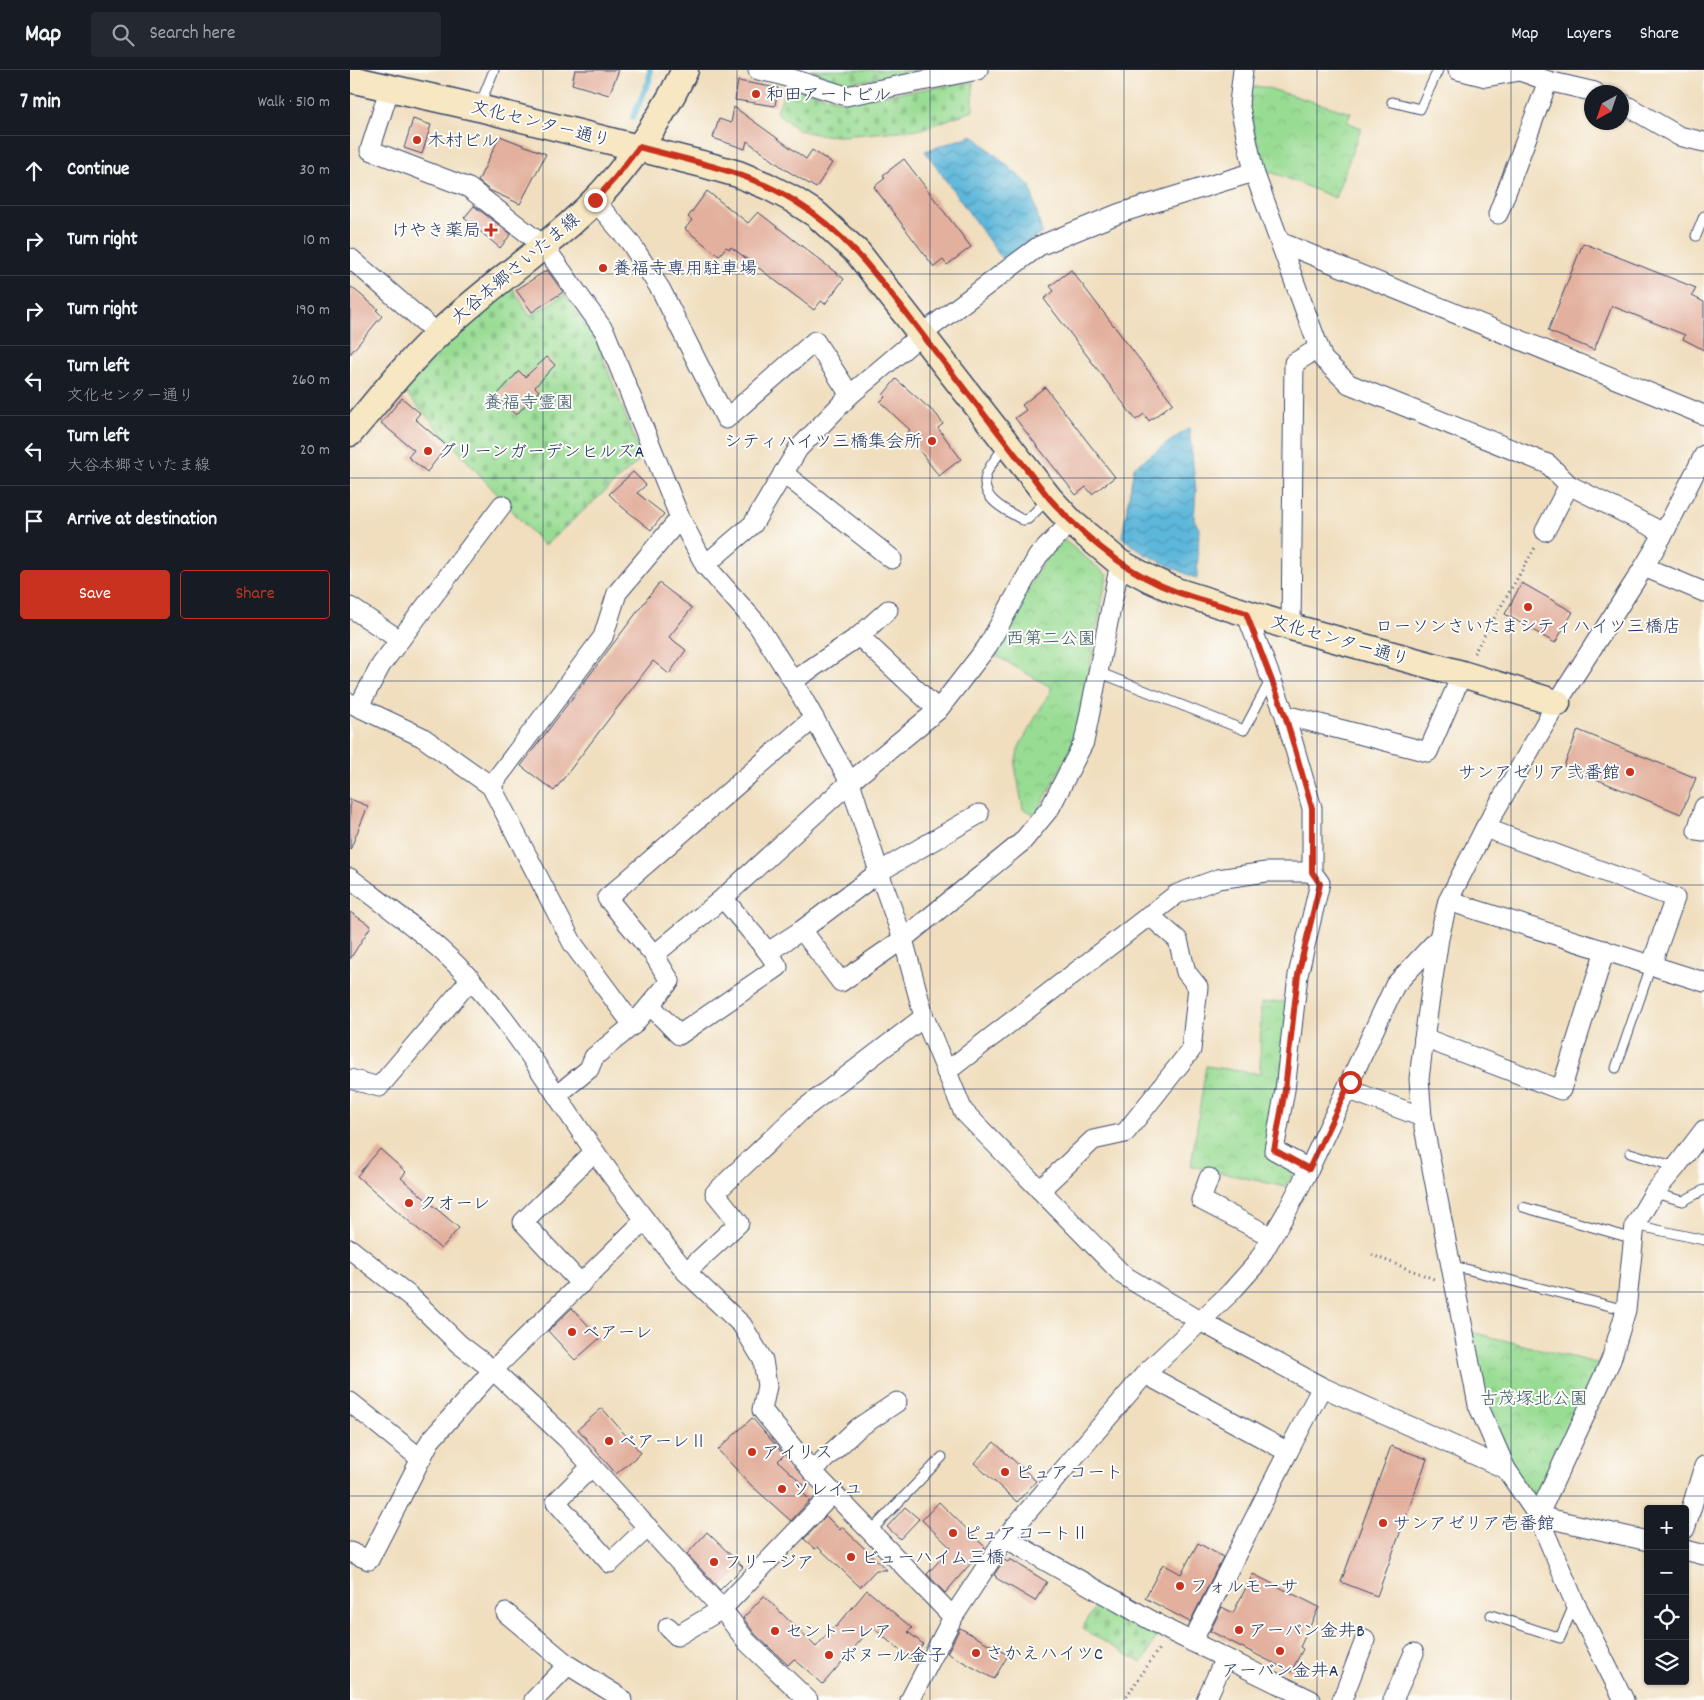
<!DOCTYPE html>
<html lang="en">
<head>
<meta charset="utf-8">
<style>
  body { margin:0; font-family:Dekko,"Klee One",sans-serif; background:#242831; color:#f1f3f6 }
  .controls { position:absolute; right:15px; bottom:15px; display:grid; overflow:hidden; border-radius:5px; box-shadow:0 1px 4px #0004 }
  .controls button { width:45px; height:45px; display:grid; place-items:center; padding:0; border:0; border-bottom:1px solid #363941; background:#171b24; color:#f1f3f6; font:25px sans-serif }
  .compass { position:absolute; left:1234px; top:15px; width:45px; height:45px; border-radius:50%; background:#171b24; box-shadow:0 1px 4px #0004; rotate:220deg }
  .stop { position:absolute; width:15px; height:15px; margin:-11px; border:4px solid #c8321e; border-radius:50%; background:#fff }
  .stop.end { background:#c8321e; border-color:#fff; box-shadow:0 1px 5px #0008 }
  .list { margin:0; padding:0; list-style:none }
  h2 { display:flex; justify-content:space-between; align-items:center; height:65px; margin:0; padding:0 20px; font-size:21px }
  h2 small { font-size:16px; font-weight:400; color:#9ea1a6 }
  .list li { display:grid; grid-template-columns:32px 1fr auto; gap:15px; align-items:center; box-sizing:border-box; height:70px; padding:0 20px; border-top:1px solid #363941 }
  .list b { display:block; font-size:19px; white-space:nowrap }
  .list p { margin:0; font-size:16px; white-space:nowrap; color:#9ea1a6 }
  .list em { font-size:16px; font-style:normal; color:#9ea1a6 }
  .actions { display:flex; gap:10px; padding:15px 20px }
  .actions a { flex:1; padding:11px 0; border:1px solid #c8321e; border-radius:5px; text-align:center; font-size:18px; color:#c8321e }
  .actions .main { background:#c8321e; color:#fff }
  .icon { flex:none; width:28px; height:28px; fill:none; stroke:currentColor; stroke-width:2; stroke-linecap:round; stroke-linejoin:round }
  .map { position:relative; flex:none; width:1354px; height:1630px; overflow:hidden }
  header { display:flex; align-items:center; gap:30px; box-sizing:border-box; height:70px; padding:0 25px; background:#171b24; border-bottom:1px solid #363941 }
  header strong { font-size:24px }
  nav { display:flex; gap:28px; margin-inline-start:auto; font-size:18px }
  .search { width:350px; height:45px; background:#242831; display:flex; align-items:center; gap:12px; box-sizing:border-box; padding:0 18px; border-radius:5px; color:#9ea1a6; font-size:19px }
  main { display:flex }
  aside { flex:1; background:#171b24 }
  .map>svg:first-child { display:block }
  .cemetery { fill:url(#cemetery-stones); stroke:#5a8678 }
  .park { fill:url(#park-crowns); stroke:#5a8678 }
  .water { fill:url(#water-waves); stroke:#3c739c }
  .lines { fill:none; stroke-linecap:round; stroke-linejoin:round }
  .stream { stroke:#5db7da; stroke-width:6 }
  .building { fill:#e3b09e }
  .lane-casing { stroke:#3b496c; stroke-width:11 }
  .street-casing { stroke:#3b496c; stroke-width:21 }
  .secondary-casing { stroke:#3b496c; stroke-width:29 }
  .path { stroke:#3b496c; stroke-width:3; stroke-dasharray:1 4; stroke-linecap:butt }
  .lane { stroke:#fff; stroke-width:9 }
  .street { stroke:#fff; stroke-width:19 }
  .secondary { stroke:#f7e8c3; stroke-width:26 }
  .route { stroke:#c8321e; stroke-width:6 }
  .grid { fill:none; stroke:#1b2f5e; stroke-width:1; stroke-opacity:0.55 }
  .poi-dot { fill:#c8321e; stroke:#fdfcf7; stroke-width:2 }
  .labels { text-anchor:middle; stroke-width:4; stroke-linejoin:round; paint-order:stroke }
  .poi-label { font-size:18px; fill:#1b2f5e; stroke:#fdfcf7; text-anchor:start }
  .street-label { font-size:18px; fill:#1b2f5e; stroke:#fdfcf7 }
  .park-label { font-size:18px; fill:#3a5a6b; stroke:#fdfcf7 }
</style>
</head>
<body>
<header>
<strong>Map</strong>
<div class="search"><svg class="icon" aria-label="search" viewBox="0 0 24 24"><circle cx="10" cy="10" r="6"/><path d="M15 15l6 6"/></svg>Search here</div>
<nav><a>Map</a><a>Layers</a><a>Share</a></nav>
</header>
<main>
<aside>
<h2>7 min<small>Walk · 510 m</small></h2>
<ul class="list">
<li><svg class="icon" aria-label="ahead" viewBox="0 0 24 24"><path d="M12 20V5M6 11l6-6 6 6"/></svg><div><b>Continue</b></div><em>30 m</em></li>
<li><svg class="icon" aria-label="right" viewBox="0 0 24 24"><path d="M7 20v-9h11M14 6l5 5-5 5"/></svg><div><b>Turn right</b></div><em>10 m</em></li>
<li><svg class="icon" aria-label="right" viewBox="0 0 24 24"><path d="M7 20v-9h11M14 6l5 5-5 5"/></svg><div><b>Turn right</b></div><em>190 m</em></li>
<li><svg class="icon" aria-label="left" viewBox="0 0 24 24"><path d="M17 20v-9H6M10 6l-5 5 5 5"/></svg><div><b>Turn left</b><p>文化センター通り</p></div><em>260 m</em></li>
<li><svg class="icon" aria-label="left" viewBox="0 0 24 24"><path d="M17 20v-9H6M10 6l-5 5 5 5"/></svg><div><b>Turn left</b><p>大谷本郷さいたま線</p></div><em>20 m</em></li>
<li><svg class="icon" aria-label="arrive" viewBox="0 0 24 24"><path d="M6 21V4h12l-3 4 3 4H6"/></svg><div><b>Arrive at destination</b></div></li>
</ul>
<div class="actions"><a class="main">Save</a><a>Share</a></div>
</aside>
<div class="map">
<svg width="1354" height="1630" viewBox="0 0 1354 1630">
  <defs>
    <pattern id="cemetery-stones" width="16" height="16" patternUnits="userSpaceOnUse" patternTransform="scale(1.25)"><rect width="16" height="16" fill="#98dc93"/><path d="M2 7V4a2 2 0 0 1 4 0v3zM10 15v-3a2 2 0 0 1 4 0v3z" fill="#82bd81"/></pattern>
    <pattern id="park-crowns" width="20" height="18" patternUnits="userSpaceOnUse" patternTransform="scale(1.25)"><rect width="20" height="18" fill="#98dc93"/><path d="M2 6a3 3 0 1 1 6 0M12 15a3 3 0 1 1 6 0" fill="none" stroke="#82bd81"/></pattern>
    <pattern id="water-waves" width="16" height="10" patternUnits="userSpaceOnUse" patternTransform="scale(1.25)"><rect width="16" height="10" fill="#5db7da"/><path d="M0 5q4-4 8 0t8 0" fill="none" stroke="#4c95b4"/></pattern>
  </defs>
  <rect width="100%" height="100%" fill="#fdfcf7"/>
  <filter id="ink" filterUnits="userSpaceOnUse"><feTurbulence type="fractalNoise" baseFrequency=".02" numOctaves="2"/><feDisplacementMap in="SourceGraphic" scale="10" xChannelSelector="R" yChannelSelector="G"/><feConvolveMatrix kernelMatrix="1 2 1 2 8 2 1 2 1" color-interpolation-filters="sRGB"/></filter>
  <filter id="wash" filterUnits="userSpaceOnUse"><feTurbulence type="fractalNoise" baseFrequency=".0096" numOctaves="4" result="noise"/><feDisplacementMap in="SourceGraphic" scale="20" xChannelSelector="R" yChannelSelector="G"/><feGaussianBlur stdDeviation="1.12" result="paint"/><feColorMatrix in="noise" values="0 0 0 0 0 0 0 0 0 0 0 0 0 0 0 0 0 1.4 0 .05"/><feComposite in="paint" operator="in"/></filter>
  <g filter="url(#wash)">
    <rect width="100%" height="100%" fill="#f0debe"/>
    <!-- cemetery -->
    <g class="cemetery">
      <polygon points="460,0 568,0 526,9 493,13"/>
      <polygon points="623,12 623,41 571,59 492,66 470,65 448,60 426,42 438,15 492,31"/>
      <polygon points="161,215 180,246 215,224 246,270 292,388 194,476 55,322 98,269"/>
      <polygon points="748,1531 809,1562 792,1593 732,1559"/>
    </g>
    <!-- park -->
    <g class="park">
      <polygon points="901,17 914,17 1001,43 997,52 1011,58 985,128 914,99 899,43"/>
      <polygon points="714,470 757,505 726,669 686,745 673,739 665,695 669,677 702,618 643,584 695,489"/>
      <polygon points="942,931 920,1082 946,1097 936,1117 841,1096 856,996 910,1004 911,933"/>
      <polygon points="1117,1261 1254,1295 1188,1437 1163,1394 1132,1334"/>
    </g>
    <!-- water -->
    <g class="water">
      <polygon points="623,65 680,116 692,163 652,189 575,81"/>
      <polygon points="839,358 846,421 844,449 849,459 847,509 793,483 772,467 784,397"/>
    </g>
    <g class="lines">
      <!-- stream -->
      <polyline class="stream" points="283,47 299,11 300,0"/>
    </g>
    <g id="blocks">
      <!-- building -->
      <g class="building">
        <polygon points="225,0 269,0 259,25 222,14"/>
        <polygon points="388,11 428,18 425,36 385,30"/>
        <polygon points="384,37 456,89 462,80 482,93 466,118 436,100 397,71 395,79 363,68 369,49 381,53"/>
        <polygon points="63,49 81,55 72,84 54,78"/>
        <polygon points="150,66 196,84 170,134 139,120 128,111"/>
        <polygon points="554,89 621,177 597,195 593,190 584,197 524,117 535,108 533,105"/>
        <polygon points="357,121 398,153 408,142 494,209 475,234 471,231 464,240 381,177 380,179 376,177 369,186 335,159 342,150 338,147"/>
        <polygon points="124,136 161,164 150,178 114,148"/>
        <polygon points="1233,173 1346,218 1342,226 1354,232 1354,280 1333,269 1335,265 1262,236 1244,280 1198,261"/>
        <polygon points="197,200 213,222 182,242 166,220"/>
        <polygon points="721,200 823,333 799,351 794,344 786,350 694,229 704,221 700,216"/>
        <polygon points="0,216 28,239 26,240 32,246 0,284"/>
        <polygon points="197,287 205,295 185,317 189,321 166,345 146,326 169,301 175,307"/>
        <polygon points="546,309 587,345 593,354 588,358 611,389 589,406 556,363 560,360 530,332 535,327 533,325"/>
        <polygon points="695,317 765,407 742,424 736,417 726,425 665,348 676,340 672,335"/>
        <polygon points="52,328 70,343 65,349 97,376 77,402 58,387 64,380 31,353"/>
        <polygon points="283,402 296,415 287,423 314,444 301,460 272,437 259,424"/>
        <polygon points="309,513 342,538 319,567 336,580 319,604 303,591 204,721 171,696"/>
        <polygon points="1172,513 1223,542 1205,573 1155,544"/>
        <polygon points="1228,660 1346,708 1331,744 1214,696"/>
        <polygon points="0,729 18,736 0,780"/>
        <polygon points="0,842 21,856 0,889"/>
        <polygon points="30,1079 56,1102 51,1108 109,1158 91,1179 7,1106"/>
        <polygon points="222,1238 250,1268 225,1290 198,1261"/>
        <polygon points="252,1338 291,1383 266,1404 228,1359"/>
        <polygon points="402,1348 434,1385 428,1391 457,1418 453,1423 460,1430 441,1451 402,1416 368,1380"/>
        <polygon points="644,1372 686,1411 667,1432 624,1393"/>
        <polygon points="1041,1376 1077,1389 1027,1526 991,1512"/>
        <polygon points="589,1432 635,1477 595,1523 577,1504 601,1478 572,1450"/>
        <polygon points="555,1437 569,1449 550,1469 537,1457"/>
        <polygon points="476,1446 490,1460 492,1457 537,1500 526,1500 510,1517 468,1477 465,1479 454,1469"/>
        <polygon points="357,1462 393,1497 370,1520 337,1484"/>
        <polygon points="848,1473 873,1487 840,1552 795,1528 813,1494 831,1504"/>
        <polygon points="660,1489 697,1512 685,1531 646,1508 646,1506 644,1505 654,1490 658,1492"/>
        <polygon points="903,1504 969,1537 950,1577 953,1579 941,1602 860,1561 872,1537 883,1543"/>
        <polygon points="517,1520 562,1558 558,1562 573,1574 560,1589 522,1557 473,1614 444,1589 438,1595 405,1564 393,1548 414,1526 466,1577 484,1556 486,1557"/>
        <polygon points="610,1558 658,1585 644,1609 597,1583"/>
      </g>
    </g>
  </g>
  <g filter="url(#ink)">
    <use href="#blocks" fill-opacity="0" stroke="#3b496c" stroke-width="1"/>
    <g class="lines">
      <defs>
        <g id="lane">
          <polyline points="1042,32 1070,39 1088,0"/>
          <polyline points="129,37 144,0"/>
          <polyline points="1346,166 1354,146"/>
          <path d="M655 376C649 385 639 395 636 405 629 429 657 441 673 450L678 449 698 429"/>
          <polyline points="748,602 894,660 920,611"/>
          <polyline points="1266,998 1301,896"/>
          <polyline points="1280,1083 1326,1097"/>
          <polyline points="1304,1123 1333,1131 1354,1120"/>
          <polyline points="1173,1137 1284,1169"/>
          <polyline points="1285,1155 1354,1170"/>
          <polyline points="1100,1195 1276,1240"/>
          <polyline points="520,1462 592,1387"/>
          <polyline points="1141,1545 1210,1568 1224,1535"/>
        </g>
        <g id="street">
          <polyline points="408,0 427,4 496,26 628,0"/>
          <polyline points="893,0 889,33 904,102 973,289 999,314 1198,394 1219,415 1314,463"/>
          <polyline points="1108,0 1136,7 1170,1 1198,11 1245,22"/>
          <polyline points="40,17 20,80 119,118 194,176 255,262 330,448 355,495 407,554 443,611 500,712 532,811 553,869 574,947 613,1041 773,1205 850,1251 972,1317 1156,1399"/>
          <polyline points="1272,33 1329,66 1354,72"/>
          <polyline points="245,131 280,172 311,220 376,349 465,271 500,325"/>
          <polyline points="1148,144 1198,11"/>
          <polyline points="930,172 1354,345"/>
          <polyline points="0,188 88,264"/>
          <polyline points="433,403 542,489"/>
          <polyline points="1195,461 1219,415"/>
          <polyline points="355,495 403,454 448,379 500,325 572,264 689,176 770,143 904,102"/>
          <polyline points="1294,497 1354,522"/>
          <polyline points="0,537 50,570"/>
          <polyline points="941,557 944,293 969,278"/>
          <polyline points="509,566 588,640"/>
          <polyline points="443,611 509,566 538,540"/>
          <polyline points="0,633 72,667 141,716"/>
          <polyline points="9,636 31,595 152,435"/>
          <polyline points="935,645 1078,682 1112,604"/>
          <polyline points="1354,737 1347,761 1354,762"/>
          <polyline points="1135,758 1325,828 1301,896"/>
          <path d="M0 808C41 840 86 871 121 910 169 962 204 1024 245 1082 273 1123 305 1163 336 1202"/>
          <polyline points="373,828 418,882"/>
          <polyline points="1098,831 1354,912"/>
          <polyline points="452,860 491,912 553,869 672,772 700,738 734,672 770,493"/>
          <polyline points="304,885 257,828 464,648"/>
          <polyline points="300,935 329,965 428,897 418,882 452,860 529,802 629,744"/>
          <polyline points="574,947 451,1041 365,1123 389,1153 336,1202 392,1255 413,1290 417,1316 412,1340 462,1401 603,1547"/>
          <polyline points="283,955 223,874 141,716 253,567 267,523 330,448"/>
          <polyline points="1074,968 1211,1020 1255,880"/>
          <polyline points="596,1002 827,824 868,809 916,802 962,802 962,738 935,645 896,543"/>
          <polyline points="0,1009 29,1017 121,909"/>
          <polyline points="997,1019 1072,1047"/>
          <polyline points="207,1025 239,999 244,987 283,955 320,911 304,885 373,828 500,712 588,640 637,577 688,486 721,452"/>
          <polyline points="959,1099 924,1080 935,1020 948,905 970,813 962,802"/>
          <polyline points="859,1108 851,1130 922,1167"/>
          <polyline points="690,1120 743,1070 775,1063 841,980 848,917 836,902 828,870 799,845"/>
          <polyline points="0,1179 61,1227 109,1274 143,1300 217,1369 372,1539 397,1572 458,1630"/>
          <polyline points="231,1214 173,1152 244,1082"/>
          <polyline points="795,1304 938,1382 972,1317"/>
          <polyline points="0,1332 71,1389"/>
          <polyline points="242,1396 206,1432 260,1493 298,1457"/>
          <polyline points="462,1401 508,1358 547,1332"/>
          <polyline points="1335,1459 1354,1396"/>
          <polyline points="655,1468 820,1561 961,1630"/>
          <polyline points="1298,1471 1188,1446 1261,1290 1276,1240 1285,1155 1304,1123 1326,1097 1354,1060"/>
          <polyline points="1335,1480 1354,1485"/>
          <polyline points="0,1482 19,1490 80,1371 143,1300 295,1150"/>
          <polyline points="156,1543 218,1595 268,1626 272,1630"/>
          <polyline points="318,1557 327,1566 372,1539 483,1423"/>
          <polyline points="842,1572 938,1382"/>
          <polyline points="184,1630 218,1595"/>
          <polyline points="560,1630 603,1547 655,1468 795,1304 881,1222 906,1194 936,1143 959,1099 1045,915 1089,868"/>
          <polyline points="856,1630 875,1588"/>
          <polyline points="992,1630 1015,1570"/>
          <polyline points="1043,1630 1064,1583"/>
          <polyline points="1274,1630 1225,1533 1188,1446 1156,1399 1128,1335 1072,1047 1069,1009 1074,968 1089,868 1098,831 1135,758 1207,633 1294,497 1314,463 1354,385"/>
        </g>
        <g id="secondary">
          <polyline points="0,9 129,38 356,95 388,104 417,116 442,129 467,145 508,183 699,428 721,452 770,493 800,509 826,521 941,557 1112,604 1207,633"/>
          <path d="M0 363C29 329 56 294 88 264 130 224 177 191 220 154 268 112 307 57 335 0"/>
        </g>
      </defs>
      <!-- lane casing -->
      <use href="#lane" class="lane-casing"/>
      <!-- street casing -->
      <use href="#street" class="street-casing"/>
      <!-- secondary casing -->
      <use href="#secondary" class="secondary-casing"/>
      <!-- path -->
      <g class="path">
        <polyline points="1124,583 1186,476"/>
        <polyline points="1022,1185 1084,1209"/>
        <polyline points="774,1630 810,1577"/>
      </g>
      <!-- lane -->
      <use href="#lane" class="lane"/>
      <!-- street -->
      <use href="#street" class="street"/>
      <!-- secondary -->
      <use href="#secondary" class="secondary"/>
    </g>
  </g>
  <g class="lines" filter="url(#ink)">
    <!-- route -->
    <path class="route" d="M245 130 265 108 289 77C341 91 396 101 443 130 501 165 537 219 578 272 618 324 659 376 699 428 734 467 777 504 827 522 850 530 873 536 896 543L935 645 962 738V802L970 814 948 905 935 1020 924 1080 959 1099 1000 1012"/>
  </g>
  <!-- grid -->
  <path class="grid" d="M193 0V1630M387 0V1630M580 0V1630M774 0V1630M967 0V1630M1161 0V1630M0 204H1354M0 408H1354M0 611H1354M0 815H1354M0 1019H1354M0 1222H1354M0 1426H1354"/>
  <!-- markers -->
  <g class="poi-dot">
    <circle cx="406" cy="24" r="5"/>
    <circle cx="67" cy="70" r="5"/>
    <path d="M138.5 152.5h5v5h5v5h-5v5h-5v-5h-5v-5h5z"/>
    <circle cx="253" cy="198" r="5"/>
    <circle cx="582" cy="371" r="5"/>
    <circle cx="78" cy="381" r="5"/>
    <circle cx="1178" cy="537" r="5"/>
    <circle cx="1280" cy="702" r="5"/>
    <circle cx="59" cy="1133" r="5"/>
    <circle cx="222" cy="1262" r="5"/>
    <circle cx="259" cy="1371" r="5"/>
    <circle cx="402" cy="1382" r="5"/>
    <circle cx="655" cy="1402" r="5"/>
    <circle cx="432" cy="1419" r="5"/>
    <circle cx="1033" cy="1453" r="5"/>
    <circle cx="603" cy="1463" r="5"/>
    <circle cx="501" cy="1487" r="5"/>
    <circle cx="364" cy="1492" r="5"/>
    <circle cx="830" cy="1516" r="5"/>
    <circle cx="889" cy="1560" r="5"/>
    <circle cx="425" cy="1561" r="5"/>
    <circle cx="930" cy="1581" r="5"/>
    <circle cx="626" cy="1583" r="5"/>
    <circle cx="479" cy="1585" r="5"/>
  </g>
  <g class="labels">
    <!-- poi labels -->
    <g class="poi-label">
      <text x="416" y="30">和田アートビル</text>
      <text x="77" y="76">木村ビル</text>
      <text x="131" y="166" text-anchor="end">けやき薬局</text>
      <text x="263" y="204">養福寺専用駐車場</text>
      <text x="572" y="377" text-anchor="end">シティハイツ三橋集会所</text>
      <text x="88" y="387">グリーンガーデンヒルズA</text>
      <text x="1178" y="562" text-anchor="middle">ローソンさいたまシティハイツ三橋店</text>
      <text x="1270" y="708" text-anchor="end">サンアゼリア弐番館</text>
      <text x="69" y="1139">クオーレ</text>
      <text x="232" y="1268">ベアーレ</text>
      <text x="269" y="1377">ベアーレⅡ</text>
      <text x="412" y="1388">アイリス</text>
      <text x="665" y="1408">ピュアコート</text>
      <text x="442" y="1425">ソレイユ</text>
      <text x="1043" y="1459">サンアゼリア壱番館</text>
      <text x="613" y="1469">ピュアコートⅡ</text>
      <text x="511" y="1493">ビューハイム三橋</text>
      <text x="374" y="1498">フリージア</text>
      <text x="840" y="1522">フォルモーサ</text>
      <text x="899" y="1566">アーバン金井B</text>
      <text x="435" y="1567">セントーレア</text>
      <text x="636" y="1589">さかえハイツC</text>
      <text x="489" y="1591">ボヌール金子</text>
      <text x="930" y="1606" text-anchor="middle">アーバン金井A</text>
    </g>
    <!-- street labels -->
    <g class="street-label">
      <text transform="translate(191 53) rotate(14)" y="6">文化センター通り</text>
      <text transform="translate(165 198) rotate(-40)" y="6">大谷本郷さいたま線</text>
      <text transform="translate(990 570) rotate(16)" y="6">文化センター通り</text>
    </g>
    <!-- park labels -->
    <g class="park-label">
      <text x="179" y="338">養福寺霊園</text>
      <text x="701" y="574">西第二公園</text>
      <text x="1184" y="1334">古茂塚北公園</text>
    </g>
  </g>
</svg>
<div class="controls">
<button>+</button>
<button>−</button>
<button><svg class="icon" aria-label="locate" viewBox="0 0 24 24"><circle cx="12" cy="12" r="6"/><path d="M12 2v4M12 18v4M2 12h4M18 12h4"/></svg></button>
<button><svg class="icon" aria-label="layers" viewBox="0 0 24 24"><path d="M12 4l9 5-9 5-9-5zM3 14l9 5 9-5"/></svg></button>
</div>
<svg class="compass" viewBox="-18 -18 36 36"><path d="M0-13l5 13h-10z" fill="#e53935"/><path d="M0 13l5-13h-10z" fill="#9ea1a6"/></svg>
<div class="stop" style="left:1000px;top:1012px"></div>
<div class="stop end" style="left:245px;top:130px"></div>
</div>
</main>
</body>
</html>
